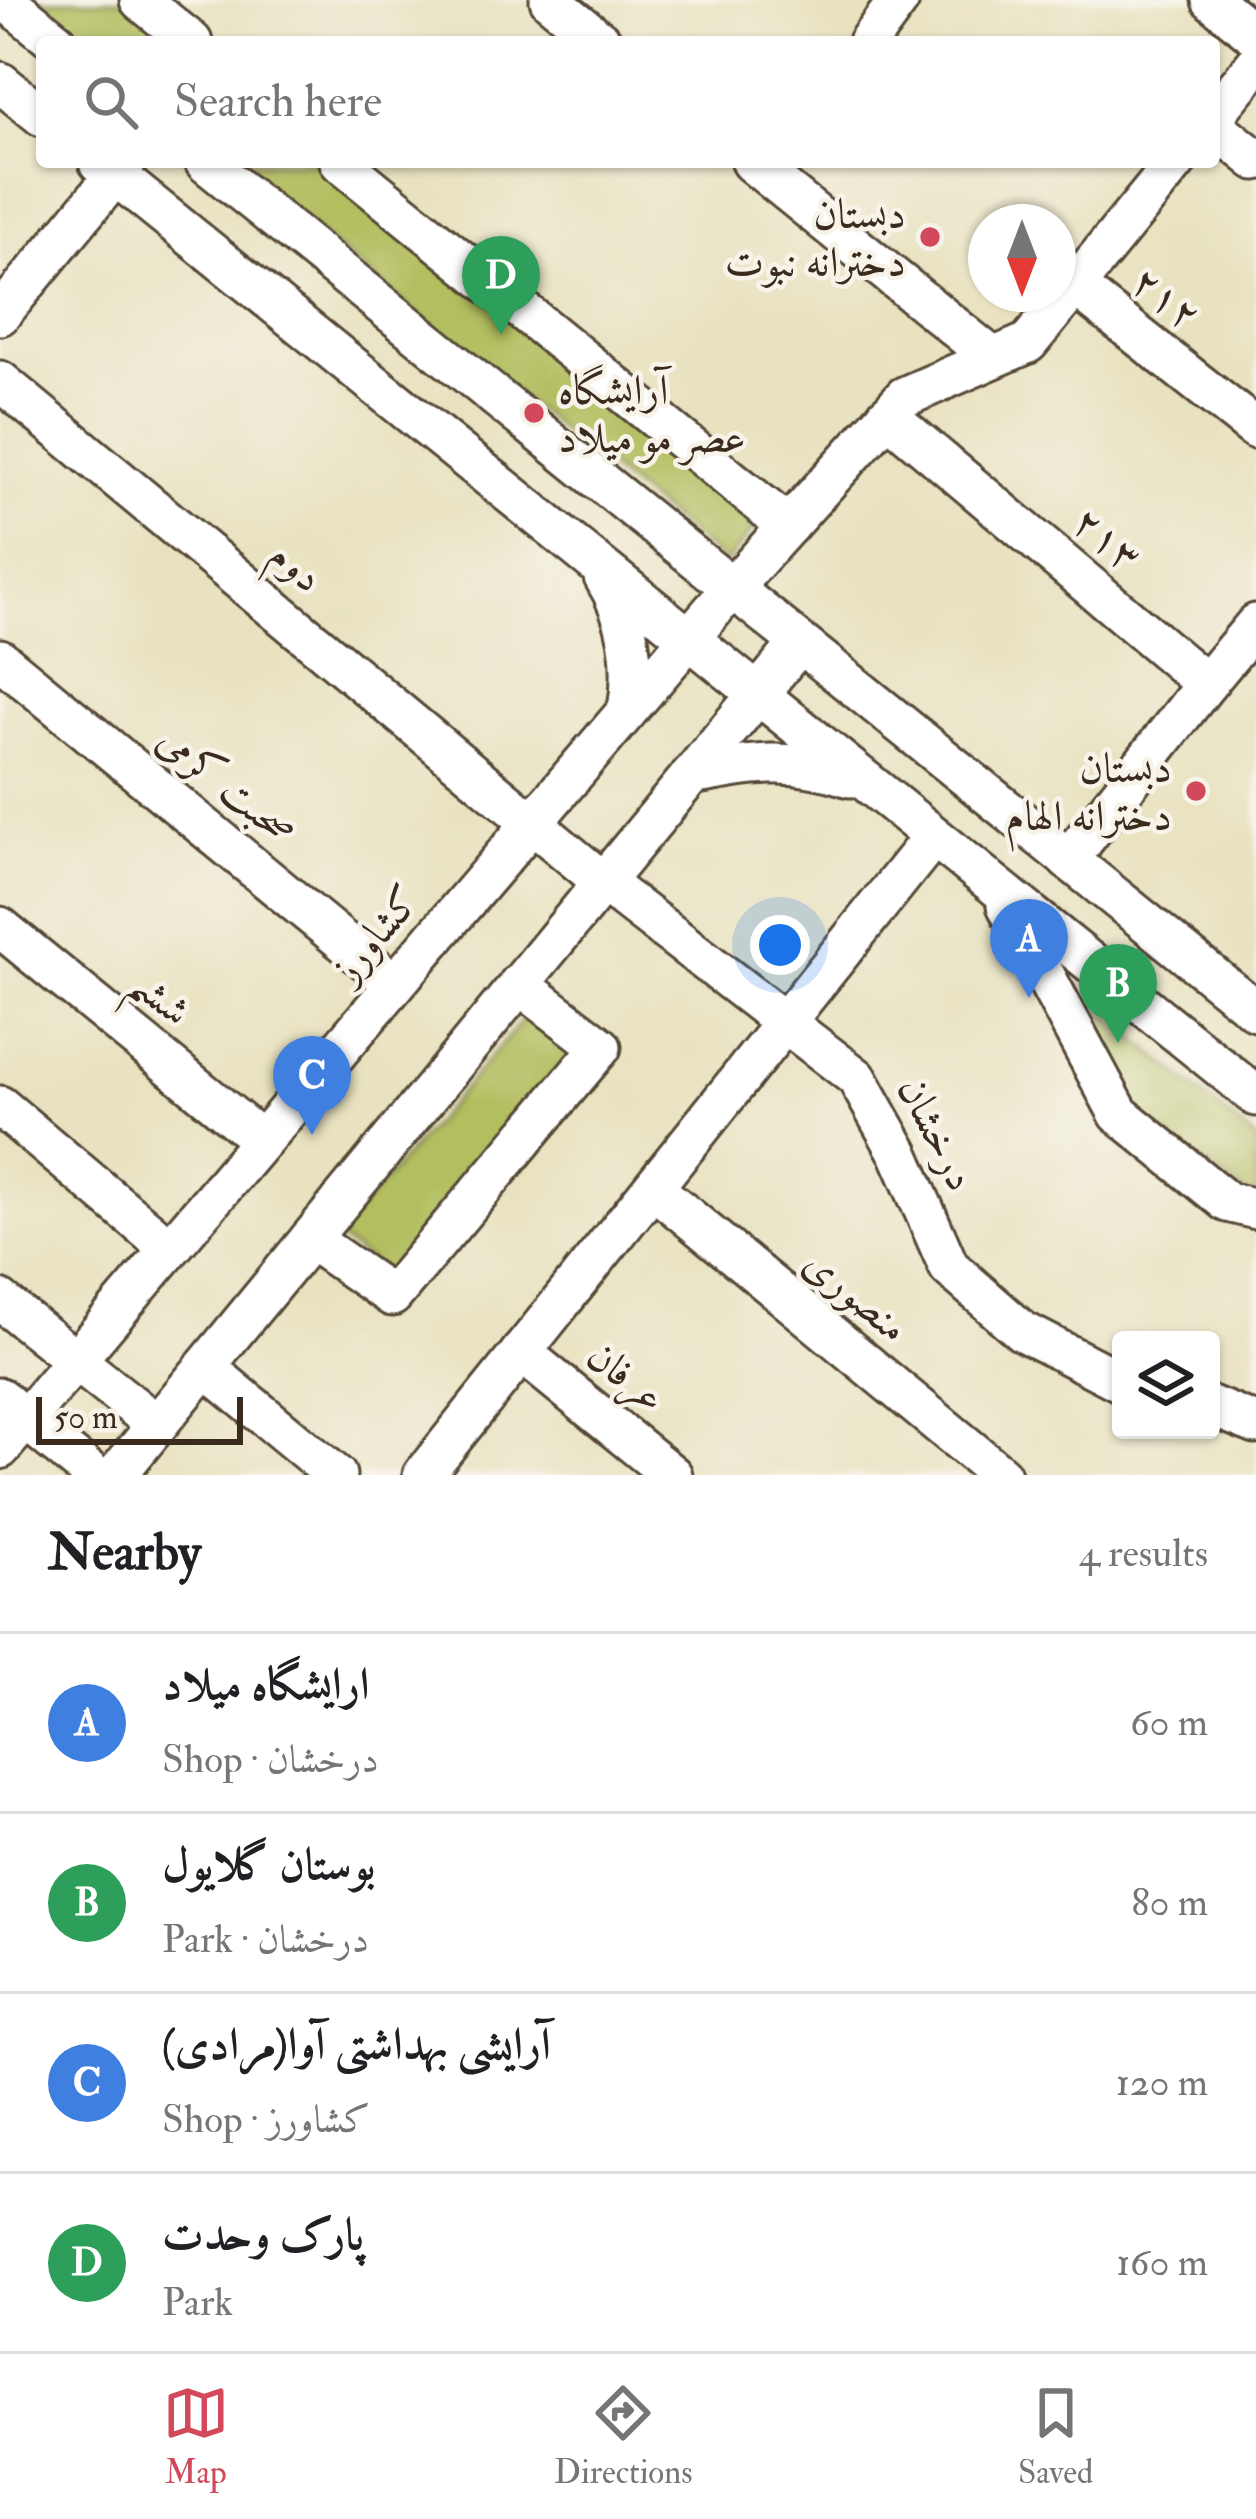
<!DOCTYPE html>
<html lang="en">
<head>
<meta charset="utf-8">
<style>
  body { margin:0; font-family:"IM FELL Double Pica",Amiri,serif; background:#f2f2f2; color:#202124 }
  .controls { position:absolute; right:36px; bottom:36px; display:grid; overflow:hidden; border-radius:12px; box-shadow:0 3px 9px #0004 }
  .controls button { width:108px; height:108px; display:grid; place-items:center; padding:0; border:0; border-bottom:3px solid #e0e0e0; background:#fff; color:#202124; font:60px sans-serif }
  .compass { position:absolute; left:968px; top:204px; width:108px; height:108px; border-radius:50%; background:#fff; box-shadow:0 3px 9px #0004; rotate:180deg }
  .scale { position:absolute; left:36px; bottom:30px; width:207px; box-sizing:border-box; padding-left:12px; border:6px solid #3b2a1e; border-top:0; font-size:33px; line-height:42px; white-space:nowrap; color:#3b2a1e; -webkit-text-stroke:9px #f7f3e8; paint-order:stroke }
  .you { position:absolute; left:780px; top:945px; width:42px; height:42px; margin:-30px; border:9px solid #fff; border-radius:50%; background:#1a73e8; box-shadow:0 0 0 18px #1a73e833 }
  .badge { display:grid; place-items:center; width:78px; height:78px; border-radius:50%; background:#d1495b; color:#fff; font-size:39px; font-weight:700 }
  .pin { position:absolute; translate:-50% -99px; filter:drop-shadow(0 3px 6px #0008) }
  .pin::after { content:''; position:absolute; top:63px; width:42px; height:36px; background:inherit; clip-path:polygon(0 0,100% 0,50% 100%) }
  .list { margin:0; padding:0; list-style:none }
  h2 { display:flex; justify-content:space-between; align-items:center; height:156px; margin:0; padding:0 48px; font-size:51px }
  h2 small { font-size:39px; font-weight:400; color:#757577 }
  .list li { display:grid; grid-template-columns:78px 1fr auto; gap:36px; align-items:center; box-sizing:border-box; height:180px; padding:0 48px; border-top:3px solid #e0e0e0 }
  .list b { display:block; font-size:45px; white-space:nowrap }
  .list p { margin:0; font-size:39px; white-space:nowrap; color:#757577 }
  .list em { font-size:39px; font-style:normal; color:#757577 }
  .icon { flex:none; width:66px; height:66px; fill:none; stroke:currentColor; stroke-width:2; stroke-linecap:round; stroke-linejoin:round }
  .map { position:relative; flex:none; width:1256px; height:1475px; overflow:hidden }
  .search { position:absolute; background:#fff; box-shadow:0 3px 9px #0004; left:36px; right:36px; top:36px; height:132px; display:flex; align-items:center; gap:30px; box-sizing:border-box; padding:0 42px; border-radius:12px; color:#757577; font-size:45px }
  .sheet { height:876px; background:#fff }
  nav { display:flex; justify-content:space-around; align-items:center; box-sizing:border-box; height:168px; border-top:3px solid #e0e0e0; background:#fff; font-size:33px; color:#757577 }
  nav a { display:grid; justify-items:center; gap:6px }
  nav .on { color:#d1495b }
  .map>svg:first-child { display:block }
  .green { fill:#b2be5f; stroke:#76743e; stroke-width:3 }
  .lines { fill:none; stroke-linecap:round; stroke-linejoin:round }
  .minor-casing { stroke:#554636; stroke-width:45 }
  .minor { stroke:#fff; stroke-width:39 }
  .poi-dot { fill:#d1495b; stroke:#f7f3e8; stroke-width:4.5 }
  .labels { text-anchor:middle; stroke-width:9; stroke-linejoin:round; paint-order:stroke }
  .poi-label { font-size:42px; fill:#3b2a1e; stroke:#f7f3e8; text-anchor:end }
  .street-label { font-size:42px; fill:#3b2a1e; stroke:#f7f3e8 }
</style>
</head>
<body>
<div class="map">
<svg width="1256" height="1475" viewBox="0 0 1256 1475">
  <rect width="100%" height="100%" fill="#f7f3e8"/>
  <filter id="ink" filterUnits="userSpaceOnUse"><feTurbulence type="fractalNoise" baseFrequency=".00833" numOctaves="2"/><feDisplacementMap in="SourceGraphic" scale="24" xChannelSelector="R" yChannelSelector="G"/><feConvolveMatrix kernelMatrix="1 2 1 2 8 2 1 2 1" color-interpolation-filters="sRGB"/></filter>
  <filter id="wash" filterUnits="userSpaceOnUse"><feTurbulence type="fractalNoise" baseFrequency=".004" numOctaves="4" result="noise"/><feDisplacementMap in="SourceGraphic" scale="48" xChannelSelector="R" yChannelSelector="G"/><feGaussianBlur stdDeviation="2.7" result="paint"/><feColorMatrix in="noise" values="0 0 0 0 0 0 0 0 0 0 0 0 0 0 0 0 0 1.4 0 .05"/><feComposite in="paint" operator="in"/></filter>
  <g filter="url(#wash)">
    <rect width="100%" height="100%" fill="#e8e2c0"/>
    <!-- green -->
    <g class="green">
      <polygon points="29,0 144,0 195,42 81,42"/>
      <polygon points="230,162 344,162 771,507 726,563"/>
      <polygon points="1047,966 1256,1139 1256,1201 1144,1119"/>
      <polygon points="538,1002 587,1046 395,1278 336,1237"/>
    </g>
  </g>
  <g filter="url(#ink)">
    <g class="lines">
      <defs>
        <g id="minor">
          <polyline points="5,0 57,42"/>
          <polyline points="140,0 192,42"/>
          <polyline points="550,0 602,42"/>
          <polyline points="1212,0 1256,36"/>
          <polyline points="868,42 899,0"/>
          <polyline points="0,82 42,116"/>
          <polyline points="1214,115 1256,64"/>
          <polyline points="1214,126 1256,160"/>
          <polyline points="99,162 1256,1096"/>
          <polyline points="205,162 1256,1011"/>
          <polyline points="340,162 788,526"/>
          <polyline points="751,162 993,358"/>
          <polyline points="1075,286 1256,429"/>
          <polyline points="0,315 126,162"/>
          <polyline points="0,381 603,882 857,1078 899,1153 949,1267 1022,1331 1121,1382"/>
          <polyline points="887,415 1206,684 1256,624"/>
          <path d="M604 577C630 619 636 663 628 710"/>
          <polyline points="0,659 395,984"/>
          <path d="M691 775C750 764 792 756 850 777"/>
          <polyline points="1068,860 1206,684"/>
          <polyline points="1007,905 1119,1114 1227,1202 1256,1209"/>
          <polyline points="0,927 261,1140"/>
          <polyline points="0,1106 169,1248"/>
          <polyline points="653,1188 1001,1475"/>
          <polyline points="310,1239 392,1296 601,1047 519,984"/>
          <polyline points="0,1300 157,1425"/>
          <polyline points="521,1352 672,1475"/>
          <polyline points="205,1367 336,1475"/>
          <polyline points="0,1398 94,1475"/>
          <polyline points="1211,1406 1256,1424"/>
          <polyline points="0,1449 731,589 904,397 1028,343 1176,162"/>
          <polyline points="116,1475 799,644"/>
          <polyline points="423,1475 933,837"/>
        </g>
      </defs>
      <!-- minor casing -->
      <use href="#minor" class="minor-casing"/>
      <!-- minor -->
      <use href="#minor" class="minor"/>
    </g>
  </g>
  <!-- markers -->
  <g class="poi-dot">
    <circle cx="930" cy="237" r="12"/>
    <circle cx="534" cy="413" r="12"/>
    <circle cx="1196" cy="791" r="12"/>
  </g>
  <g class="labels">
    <!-- poi labels -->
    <g class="poi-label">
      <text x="906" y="228">دبستان<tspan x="906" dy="48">دخترانه نبوت</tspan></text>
      <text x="558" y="404" text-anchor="start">آرایشگاه<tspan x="558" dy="48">عصر مو میلاد</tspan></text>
      <text x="1172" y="782">دبستان<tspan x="1172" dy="48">دخترانه الهام</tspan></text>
    </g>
    <!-- street labels -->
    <g class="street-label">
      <text transform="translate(1167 297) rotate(38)" y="15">۲۱۲</text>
      <text transform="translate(1108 538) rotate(40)" y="15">۲۱۳</text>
      <text transform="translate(297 565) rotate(40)" y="15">دوم</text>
      <text transform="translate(228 784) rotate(39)" y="15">صحبت کرمی</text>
      <text transform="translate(375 933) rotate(-50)" y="15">کشاورز</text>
      <text transform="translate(161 996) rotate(39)" y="15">ششم</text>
      <text transform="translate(938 1133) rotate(63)" y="15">درخشان</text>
      <text transform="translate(857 1294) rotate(40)" y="15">منصوری</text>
      <text transform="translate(627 1376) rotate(39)" y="15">عرفان</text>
    </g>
  </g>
</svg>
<div class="controls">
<button><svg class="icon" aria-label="layers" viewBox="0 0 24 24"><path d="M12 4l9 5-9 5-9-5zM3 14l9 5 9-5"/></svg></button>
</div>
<svg class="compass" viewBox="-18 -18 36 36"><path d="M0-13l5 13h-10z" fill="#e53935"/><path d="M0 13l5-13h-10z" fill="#757577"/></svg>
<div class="scale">50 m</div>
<div class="you"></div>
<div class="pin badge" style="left:1029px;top:998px;background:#3f7fe0">A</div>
<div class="pin badge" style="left:1118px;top:1043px;background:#2e9e5b">B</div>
<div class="pin badge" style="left:312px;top:1135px;background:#3f7fe0">C</div>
<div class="pin badge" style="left:501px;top:335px;background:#2e9e5b">D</div>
<div class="search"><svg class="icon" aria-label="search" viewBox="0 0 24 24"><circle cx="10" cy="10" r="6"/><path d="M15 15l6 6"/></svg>Search here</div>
</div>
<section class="sheet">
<h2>Nearby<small>4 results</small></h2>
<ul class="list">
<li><span class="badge" style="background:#3f7fe0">A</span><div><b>ارایشگاه میلاد</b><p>Shop · درخشان</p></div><em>60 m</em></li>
<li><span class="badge" style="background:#2e9e5b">B</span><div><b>بوستان گلایول</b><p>Park · درخشان</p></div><em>80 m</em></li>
<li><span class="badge" style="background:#3f7fe0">C</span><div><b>آرایشی بهداشتی آوا(مرادی)</b><p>Shop · کشاورز</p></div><em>120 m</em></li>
<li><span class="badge" style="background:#2e9e5b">D</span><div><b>پارک وحدت</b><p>Park</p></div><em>160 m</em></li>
</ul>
</section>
<nav>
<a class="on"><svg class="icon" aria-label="map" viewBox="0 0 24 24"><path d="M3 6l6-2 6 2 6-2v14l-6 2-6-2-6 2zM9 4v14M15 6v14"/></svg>Map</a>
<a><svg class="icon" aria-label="directions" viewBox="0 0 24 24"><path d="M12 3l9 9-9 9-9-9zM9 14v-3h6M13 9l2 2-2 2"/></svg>Directions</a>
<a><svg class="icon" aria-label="saved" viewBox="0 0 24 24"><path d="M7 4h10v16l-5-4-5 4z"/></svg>Saved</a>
</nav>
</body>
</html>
